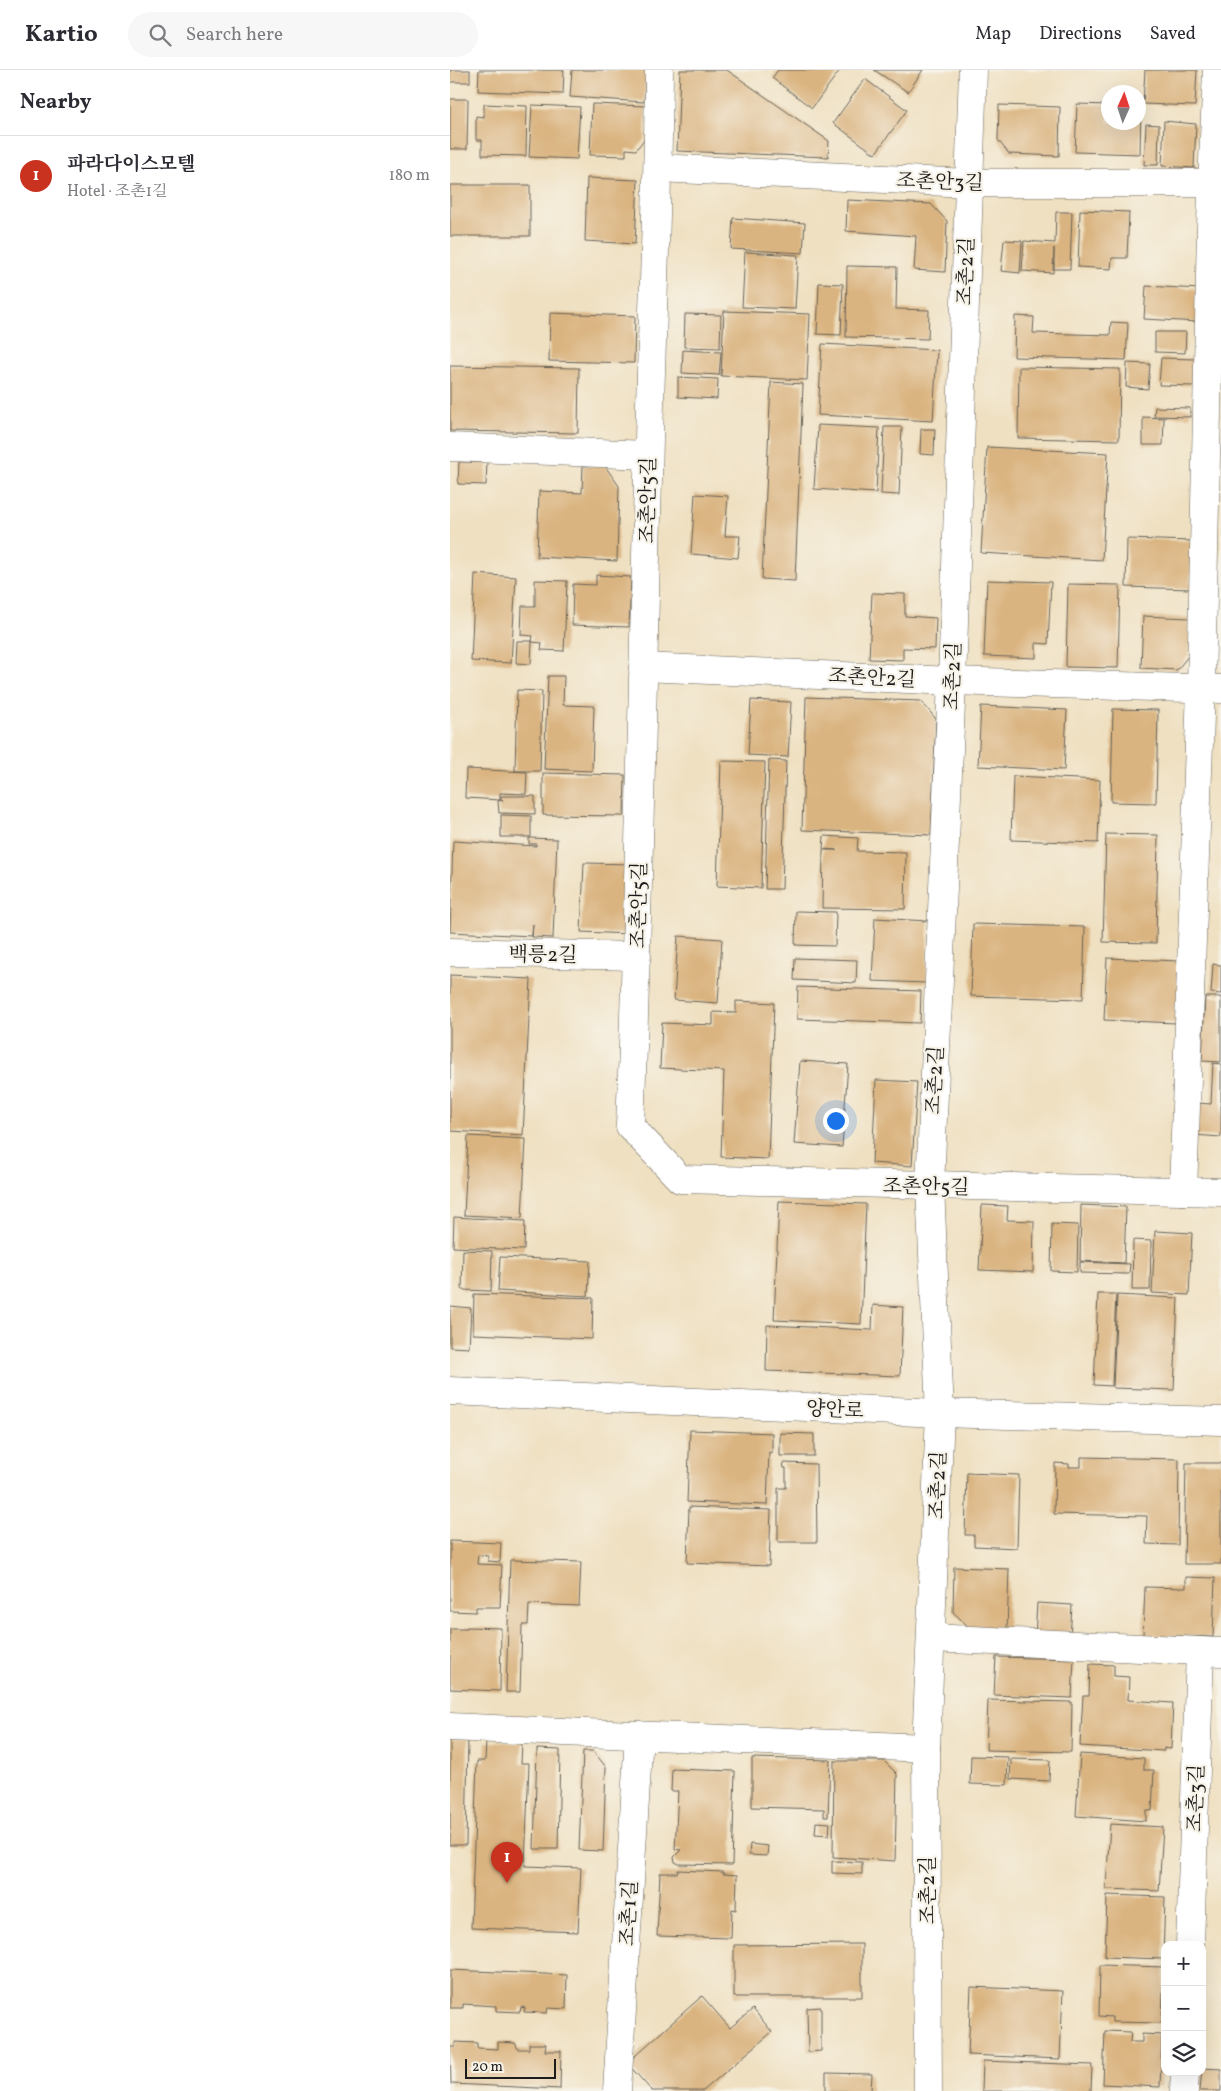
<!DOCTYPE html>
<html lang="en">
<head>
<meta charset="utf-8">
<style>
  body { margin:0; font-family:Vollkorn,"Noto Serif KR",serif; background:#f7f7f7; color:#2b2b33 }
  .controls { position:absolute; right:15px; bottom:15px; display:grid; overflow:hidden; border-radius:10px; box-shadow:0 5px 20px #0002 }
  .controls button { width:45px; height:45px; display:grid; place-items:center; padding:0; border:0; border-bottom:1px solid #e1e1e2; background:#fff; color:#2b2b33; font:25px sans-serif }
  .compass { position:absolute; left:651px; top:15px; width:45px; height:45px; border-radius:50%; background:#fff; box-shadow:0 5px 20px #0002; rotate:3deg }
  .scale { position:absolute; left:15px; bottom:12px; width:91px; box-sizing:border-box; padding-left:5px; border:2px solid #1c1c1c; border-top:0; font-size:14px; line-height:18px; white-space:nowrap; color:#1c1c1c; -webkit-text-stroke:4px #f7f3e8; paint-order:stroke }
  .you { position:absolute; left:385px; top:1050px; width:18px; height:18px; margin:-12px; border:4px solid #fff; border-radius:50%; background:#1a73e8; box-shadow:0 0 0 8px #1a73e833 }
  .badge { display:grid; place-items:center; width:32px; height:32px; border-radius:50%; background:#c8321e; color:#fff; font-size:16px; font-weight:700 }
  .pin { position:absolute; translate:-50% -41px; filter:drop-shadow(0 1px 2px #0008) }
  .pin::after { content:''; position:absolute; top:26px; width:18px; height:15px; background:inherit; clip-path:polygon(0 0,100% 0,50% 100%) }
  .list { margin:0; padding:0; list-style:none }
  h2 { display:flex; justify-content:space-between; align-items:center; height:65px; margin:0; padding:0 20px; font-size:21px }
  h2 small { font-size:16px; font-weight:400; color:#7c7c81 }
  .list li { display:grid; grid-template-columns:32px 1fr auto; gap:15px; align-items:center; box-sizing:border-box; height:80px; padding:0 20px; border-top:1px solid #e1e1e2 }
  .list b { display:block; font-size:19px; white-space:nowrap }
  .list p { margin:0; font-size:16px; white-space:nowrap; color:#7c7c81 }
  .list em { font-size:16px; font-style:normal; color:#7c7c81 }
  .icon { flex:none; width:28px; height:28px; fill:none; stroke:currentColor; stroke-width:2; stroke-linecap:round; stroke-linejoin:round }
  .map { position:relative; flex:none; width:771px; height:2021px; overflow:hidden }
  header { display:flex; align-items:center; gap:30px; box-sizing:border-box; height:70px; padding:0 25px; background:#fff; border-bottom:1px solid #e1e1e2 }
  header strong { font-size:24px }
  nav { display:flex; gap:28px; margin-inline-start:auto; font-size:18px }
  .search { width:350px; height:45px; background:#f7f7f7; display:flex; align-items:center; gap:12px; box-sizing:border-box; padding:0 18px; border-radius:28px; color:#7c7c81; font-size:19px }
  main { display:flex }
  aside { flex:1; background:#fff }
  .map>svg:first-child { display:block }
  .building { fill:#dab480 }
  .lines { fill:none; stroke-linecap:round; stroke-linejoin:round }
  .minor-casing { stroke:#666156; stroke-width:29 }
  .minor { stroke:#fff; stroke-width:28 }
  .labels { text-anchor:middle; stroke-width:4.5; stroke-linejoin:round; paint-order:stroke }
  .street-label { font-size:20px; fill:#1c1c1c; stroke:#f7f3e8 }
</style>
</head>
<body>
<header>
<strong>Kartio</strong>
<div class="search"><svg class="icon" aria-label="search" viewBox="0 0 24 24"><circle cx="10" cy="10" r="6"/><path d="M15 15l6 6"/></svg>Search here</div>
<nav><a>Map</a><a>Directions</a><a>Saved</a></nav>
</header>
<main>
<aside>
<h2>Nearby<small></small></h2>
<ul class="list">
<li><span class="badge">1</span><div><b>파라다이스모텔</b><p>Hotel · 조촌1길</p></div><em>180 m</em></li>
</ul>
</aside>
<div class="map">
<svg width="771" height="2021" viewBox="0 0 771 2021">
  <rect width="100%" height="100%" fill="#f7f3e8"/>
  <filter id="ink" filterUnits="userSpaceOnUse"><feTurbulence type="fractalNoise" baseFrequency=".02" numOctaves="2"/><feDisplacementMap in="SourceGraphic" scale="10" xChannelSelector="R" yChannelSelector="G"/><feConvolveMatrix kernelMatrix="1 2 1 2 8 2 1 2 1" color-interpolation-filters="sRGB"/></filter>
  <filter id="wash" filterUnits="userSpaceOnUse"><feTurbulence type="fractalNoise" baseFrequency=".0096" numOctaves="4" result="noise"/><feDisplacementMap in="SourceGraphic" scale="20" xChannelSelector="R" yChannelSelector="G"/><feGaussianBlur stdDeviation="1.12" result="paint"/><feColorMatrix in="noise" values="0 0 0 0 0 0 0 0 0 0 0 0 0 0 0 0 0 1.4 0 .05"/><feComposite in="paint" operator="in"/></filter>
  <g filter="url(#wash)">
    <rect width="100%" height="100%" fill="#efe0c1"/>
    <g id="blocks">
      <!-- building -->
      <g class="building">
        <rect x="0" y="0" width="20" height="12"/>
        <polygon points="29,0 114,0 113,24 28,21"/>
        <polygon points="122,0 196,0 194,32 120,27"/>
        <polygon points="230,0 277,0 379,71 378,87 227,81"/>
        <polygon points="328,0 390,0 362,38 322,8"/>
        <polygon points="424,0 473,0 458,22"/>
        <polygon points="695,0 747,0 745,36 693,34"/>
        <polygon points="415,9 457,40 425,84 383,53"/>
        <polygon points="0,29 18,29 17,79 0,79"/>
        <polygon points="34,34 77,36 76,86 32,85 32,70 26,70 26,46 34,47"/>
        <polygon points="142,34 196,36 195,68 186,80 176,79 176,86 140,85"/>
        <polygon points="627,34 658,35 658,52 688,52 688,36 691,36 690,84 625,82"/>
        <polygon points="82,35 130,37 127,89 79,87"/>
        <polygon points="549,35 610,37 609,86 559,84 548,70"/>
        <polygon points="714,51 746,54 744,98 712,96"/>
        <polygon points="696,54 709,55 708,95 694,95"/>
        <polygon points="137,108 188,110 185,174 135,171"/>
        <rect x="0" y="115" width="80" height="51"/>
        <polygon points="397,130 481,134 497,151 495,202 464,200 466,166 396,161"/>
        <polygon points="630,140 679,142 677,188 662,188 661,199 628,197"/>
        <polygon points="606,142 622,142 620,199 604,199 604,178 603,203 572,201 574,171 605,173"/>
        <polygon points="283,148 355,153 353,183 281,179"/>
        <polygon points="554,170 572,171 570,203 551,201"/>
        <polygon points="295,182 348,185 345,239 292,237"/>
        <polygon points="397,196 447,197 446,239 479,240 478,269 396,267"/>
        <polygon points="369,213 393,214 391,265 367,264"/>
        <polygon points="696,216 750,219 749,252 694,249"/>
        <polygon points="274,241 360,244 357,310 271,306"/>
        <polygon points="100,243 185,246 184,293 99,291"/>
        <polygon points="235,244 271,245 270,278 234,277"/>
        <polygon points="565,246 584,247 583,263 660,265 661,252 678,253 676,290 564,287"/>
        <polygon points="705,262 736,262 735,283 705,282"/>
        <polygon points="372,274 487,280 483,351 368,345"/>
        <polygon points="233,280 271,282 269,305 232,303"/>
        <polygon points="711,288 745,289 744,316 709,315"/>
        <polygon points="677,293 700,294 698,319 676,317"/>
        <polygon points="0,296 129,298 128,363 0,361"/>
        <polygon points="569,297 670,299 669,370 568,368"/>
        <polygon points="228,307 268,309 267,329 228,327"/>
        <polygon points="321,312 353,314 345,511 312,509"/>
        <polygon points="705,337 740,338 740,347 704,346"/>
        <polygon points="693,347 714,348 713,375 693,375"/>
        <polygon points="368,355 429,358 426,423 364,419"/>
        <polygon points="434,357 452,357 449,425 431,424"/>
        <polygon points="471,359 485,359 484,385 470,384"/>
        <polygon points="537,377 658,383 652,490 531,483"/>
        <polygon points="9,392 37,392 36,415 8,414"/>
        <polygon points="133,395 155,396 169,416 167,491 87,487 89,421 132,423"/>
        <polygon points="245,424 278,426 275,466 290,466 288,488 241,484"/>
        <polygon points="677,469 742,471 740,519 676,517"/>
        <polygon points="25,504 66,507 61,593 21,591"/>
        <polygon points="146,505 181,507 179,557 122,555 123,514 146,515"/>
        <polygon points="85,510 117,511 114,581 91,580 92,573 82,572 83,566 71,565 72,536 85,536"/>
        <polygon points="537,510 601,512 598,574 586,573 586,588 534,586"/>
        <polygon points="618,514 670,515 668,598 616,597"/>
        <polygon points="422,523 455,524 455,546 486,548 485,579 453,578 453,590 419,589"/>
        <polygon points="693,546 740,548 739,585 727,600 691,598"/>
        <polygon points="67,571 82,571 81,594 66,593"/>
        <polygon points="98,606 114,606 113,635 144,636 142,701 94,699"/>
        <polygon points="67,620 92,621 90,701 65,701"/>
        <polygon points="356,627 471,631 486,649 481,765 352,760"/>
        <polygon points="301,630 341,632 338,687 298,685"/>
        <polygon points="531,636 617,640 614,700 528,696"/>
        <polygon points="663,639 708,640 706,733 661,732"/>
        <polygon points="319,690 336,691 332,819 315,819"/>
        <polygon points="271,691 315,692 311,818 267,816"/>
        <polygon points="16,699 77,702 76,724 50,723 50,730 15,728"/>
        <polygon points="93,703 175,705 174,746 93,745"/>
        <polygon points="563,706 650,710 648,773 561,770"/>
        <polygon points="51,726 85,726 85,744 49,743 48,731 53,730 51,730"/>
        <polygon points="51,745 81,746 81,767 51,767"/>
        <polygon points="656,764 708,765 706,873 653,872"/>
        <polygon points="374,766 408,768 407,781 456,782 455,839 372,838 373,780 387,780 373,779"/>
        <polygon points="79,768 107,769 103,868 82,867 83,854 82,866 0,862 3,771 86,776 86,774 79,774"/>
        <polygon points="134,793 183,794 181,864 131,862"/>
        <polygon points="346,841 386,842 385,876 345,875"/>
        <polygon points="425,848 478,851 476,913 422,911"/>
        <polygon points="523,854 635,857 633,929 521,926"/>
        <polygon points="228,866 272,869 268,933 224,930"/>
        <polygon points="345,888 407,890 406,913 344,910"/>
        <polygon points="657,888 729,891 727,953 654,950"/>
        <polygon points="763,894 771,895 771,924 761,923"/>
        <polygon points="0,905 81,909 73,1065 0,1061"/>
        <polygon points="348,917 471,921 470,953 347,949"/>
        <polygon points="755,927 771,927 771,992 752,991"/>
        <polygon points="286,931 324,933 318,1089 271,1087 274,1001 210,998 212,953 263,955 263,942 286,943"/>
        <polygon points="350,991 398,994 392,1077 344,1074"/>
        <polygon points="763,993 771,994 771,1067 744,1065 747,1033 761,1034"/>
        <polygon points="426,1010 467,1012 462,1096 422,1093"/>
        <polygon points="18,1066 76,1069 72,1148 14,1145"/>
        <polygon points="329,1131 416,1134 411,1254 324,1250"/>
        <polygon points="532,1135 558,1136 557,1150 584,1151 583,1202 529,1200"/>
        <polygon points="631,1135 676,1137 674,1193 630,1191"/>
        <polygon points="4,1147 75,1151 74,1180 3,1177"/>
        <polygon points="602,1154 628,1155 627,1202 601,1201"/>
        <polygon points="705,1161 742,1163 739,1225 702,1223"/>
        <polygon points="683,1170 701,1171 700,1220 682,1220"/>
        <polygon points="13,1180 42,1181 41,1221 12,1220"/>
        <polygon points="50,1187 140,1191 138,1226 48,1221"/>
        <polygon points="630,1192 680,1194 679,1204 630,1203"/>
        <polygon points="24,1224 143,1228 142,1269 23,1264"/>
        <polygon points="648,1224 666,1224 662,1316 644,1315"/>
        <polygon points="667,1225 728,1228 724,1320 663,1318"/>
        <polygon points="423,1235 453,1237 450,1306 316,1301 317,1255 422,1260"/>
        <polygon points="0,1236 21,1238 19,1278 0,1277"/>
        <polygon points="240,1360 322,1363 322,1383 319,1382 317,1435 237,1432"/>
        <polygon points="330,1363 364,1364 364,1386 330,1386"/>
        <polygon points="631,1387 729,1389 728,1475 696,1474 697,1446 604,1444 605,1393 619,1394 619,1397 631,1397"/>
        <polygon points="333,1393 366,1394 367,1472 328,1472 328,1418 336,1418 336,1398 334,1398"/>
        <polygon points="736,1393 771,1393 771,1494 734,1494"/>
        <polygon points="517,1403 569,1405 567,1478 524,1476 524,1465 515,1465"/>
        <polygon points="239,1437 321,1440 319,1496 237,1493"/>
        <polygon points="0,1471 51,1473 50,1492 38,1491 38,1486 28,1485 27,1494 52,1495 50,1537 26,1537 26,1542 0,1541"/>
        <polygon points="60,1490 131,1492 129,1536 79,1534 78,1555 72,1555 70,1622 56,1622"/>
        <polygon points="504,1497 559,1499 557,1562 523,1561 503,1542"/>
        <polygon points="736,1507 765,1508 763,1567 693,1565 695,1517 736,1518"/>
        <polygon points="587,1533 622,1535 620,1569 585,1567"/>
        <polygon points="17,1557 51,1558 50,1621 0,1619 0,1559 17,1559"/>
        <polygon points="546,1587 624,1589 622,1628 544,1625"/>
        <polygon points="640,1594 664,1595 664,1606 679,1607 678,1630 723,1633 721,1679 714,1678 714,1681 630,1676 633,1626 639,1626"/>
        <polygon points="538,1630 622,1632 621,1682 536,1680"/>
        <polygon points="0,1669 18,1669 16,1775 0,1775"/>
        <polygon points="36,1672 72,1673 71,1693 79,1693 75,1796 131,1798 128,1862 21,1858 27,1691 35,1691"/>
        <polygon points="87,1679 110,1680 108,1779 84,1779"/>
        <polygon points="133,1681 143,1681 156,1697 153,1781 129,1780"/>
        <polygon points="630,1684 694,1688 694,1700 704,1700 702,1741 696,1740 696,1751 626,1746"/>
        <polygon points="521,1686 558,1687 557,1715 520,1714"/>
        <polygon points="302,1688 380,1690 378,1747 374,1747 374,1739 302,1737"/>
        <polygon points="561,1689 600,1690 599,1711 560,1709"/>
        <polygon points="384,1691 434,1691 447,1704 445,1791 383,1787"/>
        <polygon points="222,1699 285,1701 282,1795 229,1794 225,1792 224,1787 231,1780 225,1779 228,1721 221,1721"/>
        <polygon points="366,1752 380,1753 379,1765 365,1764"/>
        <polygon points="660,1754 713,1757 709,1821 656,1819"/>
        <polygon points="300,1774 318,1776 317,1786 299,1785"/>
        <polygon points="382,1791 412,1792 412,1804 382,1803"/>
        <polygon points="228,1800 273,1802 273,1804 287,1805 286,1840 282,1839 281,1868 207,1866 210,1803 227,1803"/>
        <polygon points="657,1825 715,1827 713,1889 655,1887"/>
        <polygon points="412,1874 412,1927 284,1927 284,1875"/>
        <polygon points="650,1895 714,1897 712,1953 662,1952 662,1947 649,1946"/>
        <polygon points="0,1900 117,1905 116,1939 98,1938 97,1943 74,1942 75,1938 71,1937 70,1942 46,1941 46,1936 13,1934 13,1938 0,1938"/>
        <polygon points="521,1917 613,1921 610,1989 518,1985"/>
        <polygon points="252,1926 280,1958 303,1939 322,1962 253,2021 202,2021 177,1993"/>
        <polygon points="371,1937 371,1981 358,1982 357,1938"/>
        <polygon points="655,1961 681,1962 680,1972 692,1972 692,1964 712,1965 710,2017 653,2014"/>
        <polygon points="6,1972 27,1973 27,1978 48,1979 48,1972 65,1973 68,1979 79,1979 79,1974 96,1974 95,1981 111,1981 110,2019 1,2014 0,1977 5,1977"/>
        <polygon points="533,1991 642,1995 641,2021 532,2021"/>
        <polygon points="752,1998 771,1999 771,2021 750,2021"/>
        <polygon points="376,2003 422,2004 421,2021 376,2021"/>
      </g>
    </g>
  </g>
  <g filter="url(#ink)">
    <use href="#blocks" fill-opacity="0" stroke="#666156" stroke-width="1"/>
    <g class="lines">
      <defs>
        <g id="minor">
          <path d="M209 0C208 136 201 272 198 409 192 625 189 840 180 1056L230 1109 771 1122"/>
          <polyline points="208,98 518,113 771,113"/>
          <polyline points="0,377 198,385"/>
          <polyline points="193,597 502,611 771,619"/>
          <polyline points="0,882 187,886"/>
          <polyline points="733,1121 751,618 762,113 767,0"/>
          <polyline points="0,1321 490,1343 771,1351"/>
          <polyline points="481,1568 771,1582"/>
          <polyline points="0,1657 476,1678"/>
          <polyline points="740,1875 750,1581"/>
          <polyline points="167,2021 189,1665"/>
          <polyline points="478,2021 476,1678 490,1343 480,1116 502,611 523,0"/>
          <polyline points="734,2021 735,2002"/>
        </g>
      </defs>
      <!-- minor casing -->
      <use href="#minor" class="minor-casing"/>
      <!-- minor -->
      <use href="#minor" class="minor"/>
    </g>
  </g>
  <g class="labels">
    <!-- street labels -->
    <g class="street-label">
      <text transform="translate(490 111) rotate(2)" y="7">조촌안3길</text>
      <text transform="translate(515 201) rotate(-88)" y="7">조촌2길</text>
      <text transform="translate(197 430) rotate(-89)" y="7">조촌안5길</text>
      <text transform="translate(502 606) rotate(-88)" y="7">조촌2길</text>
      <text transform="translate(422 607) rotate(3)" y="7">조촌안2길</text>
      <text transform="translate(188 835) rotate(-89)" y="7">조촌안5길</text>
      <text transform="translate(93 884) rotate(1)" y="7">백릉2길</text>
      <text transform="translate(484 1010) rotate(-87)" y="7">조촌2길</text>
      <text transform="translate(476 1116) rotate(1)" y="7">조촌안5길</text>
      <text transform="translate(385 1339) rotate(3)" y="7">양안로</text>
      <text transform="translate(487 1415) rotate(-88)" y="7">조촌2길</text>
      <text transform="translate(745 1728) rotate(-88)" y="7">조촌3길</text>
      <text transform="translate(477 1820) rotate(-90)" y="7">조촌2길</text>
      <text transform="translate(178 1843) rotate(-87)" y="7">조촌1길</text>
    </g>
  </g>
</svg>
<div class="controls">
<button>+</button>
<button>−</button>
<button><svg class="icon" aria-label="layers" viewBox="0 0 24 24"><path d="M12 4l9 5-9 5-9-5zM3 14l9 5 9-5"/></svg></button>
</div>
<svg class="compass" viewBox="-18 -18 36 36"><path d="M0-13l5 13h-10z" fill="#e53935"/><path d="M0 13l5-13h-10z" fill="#7c7c81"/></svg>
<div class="scale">20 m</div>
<div class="you"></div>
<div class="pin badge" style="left:57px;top:1813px">1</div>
</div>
</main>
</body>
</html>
